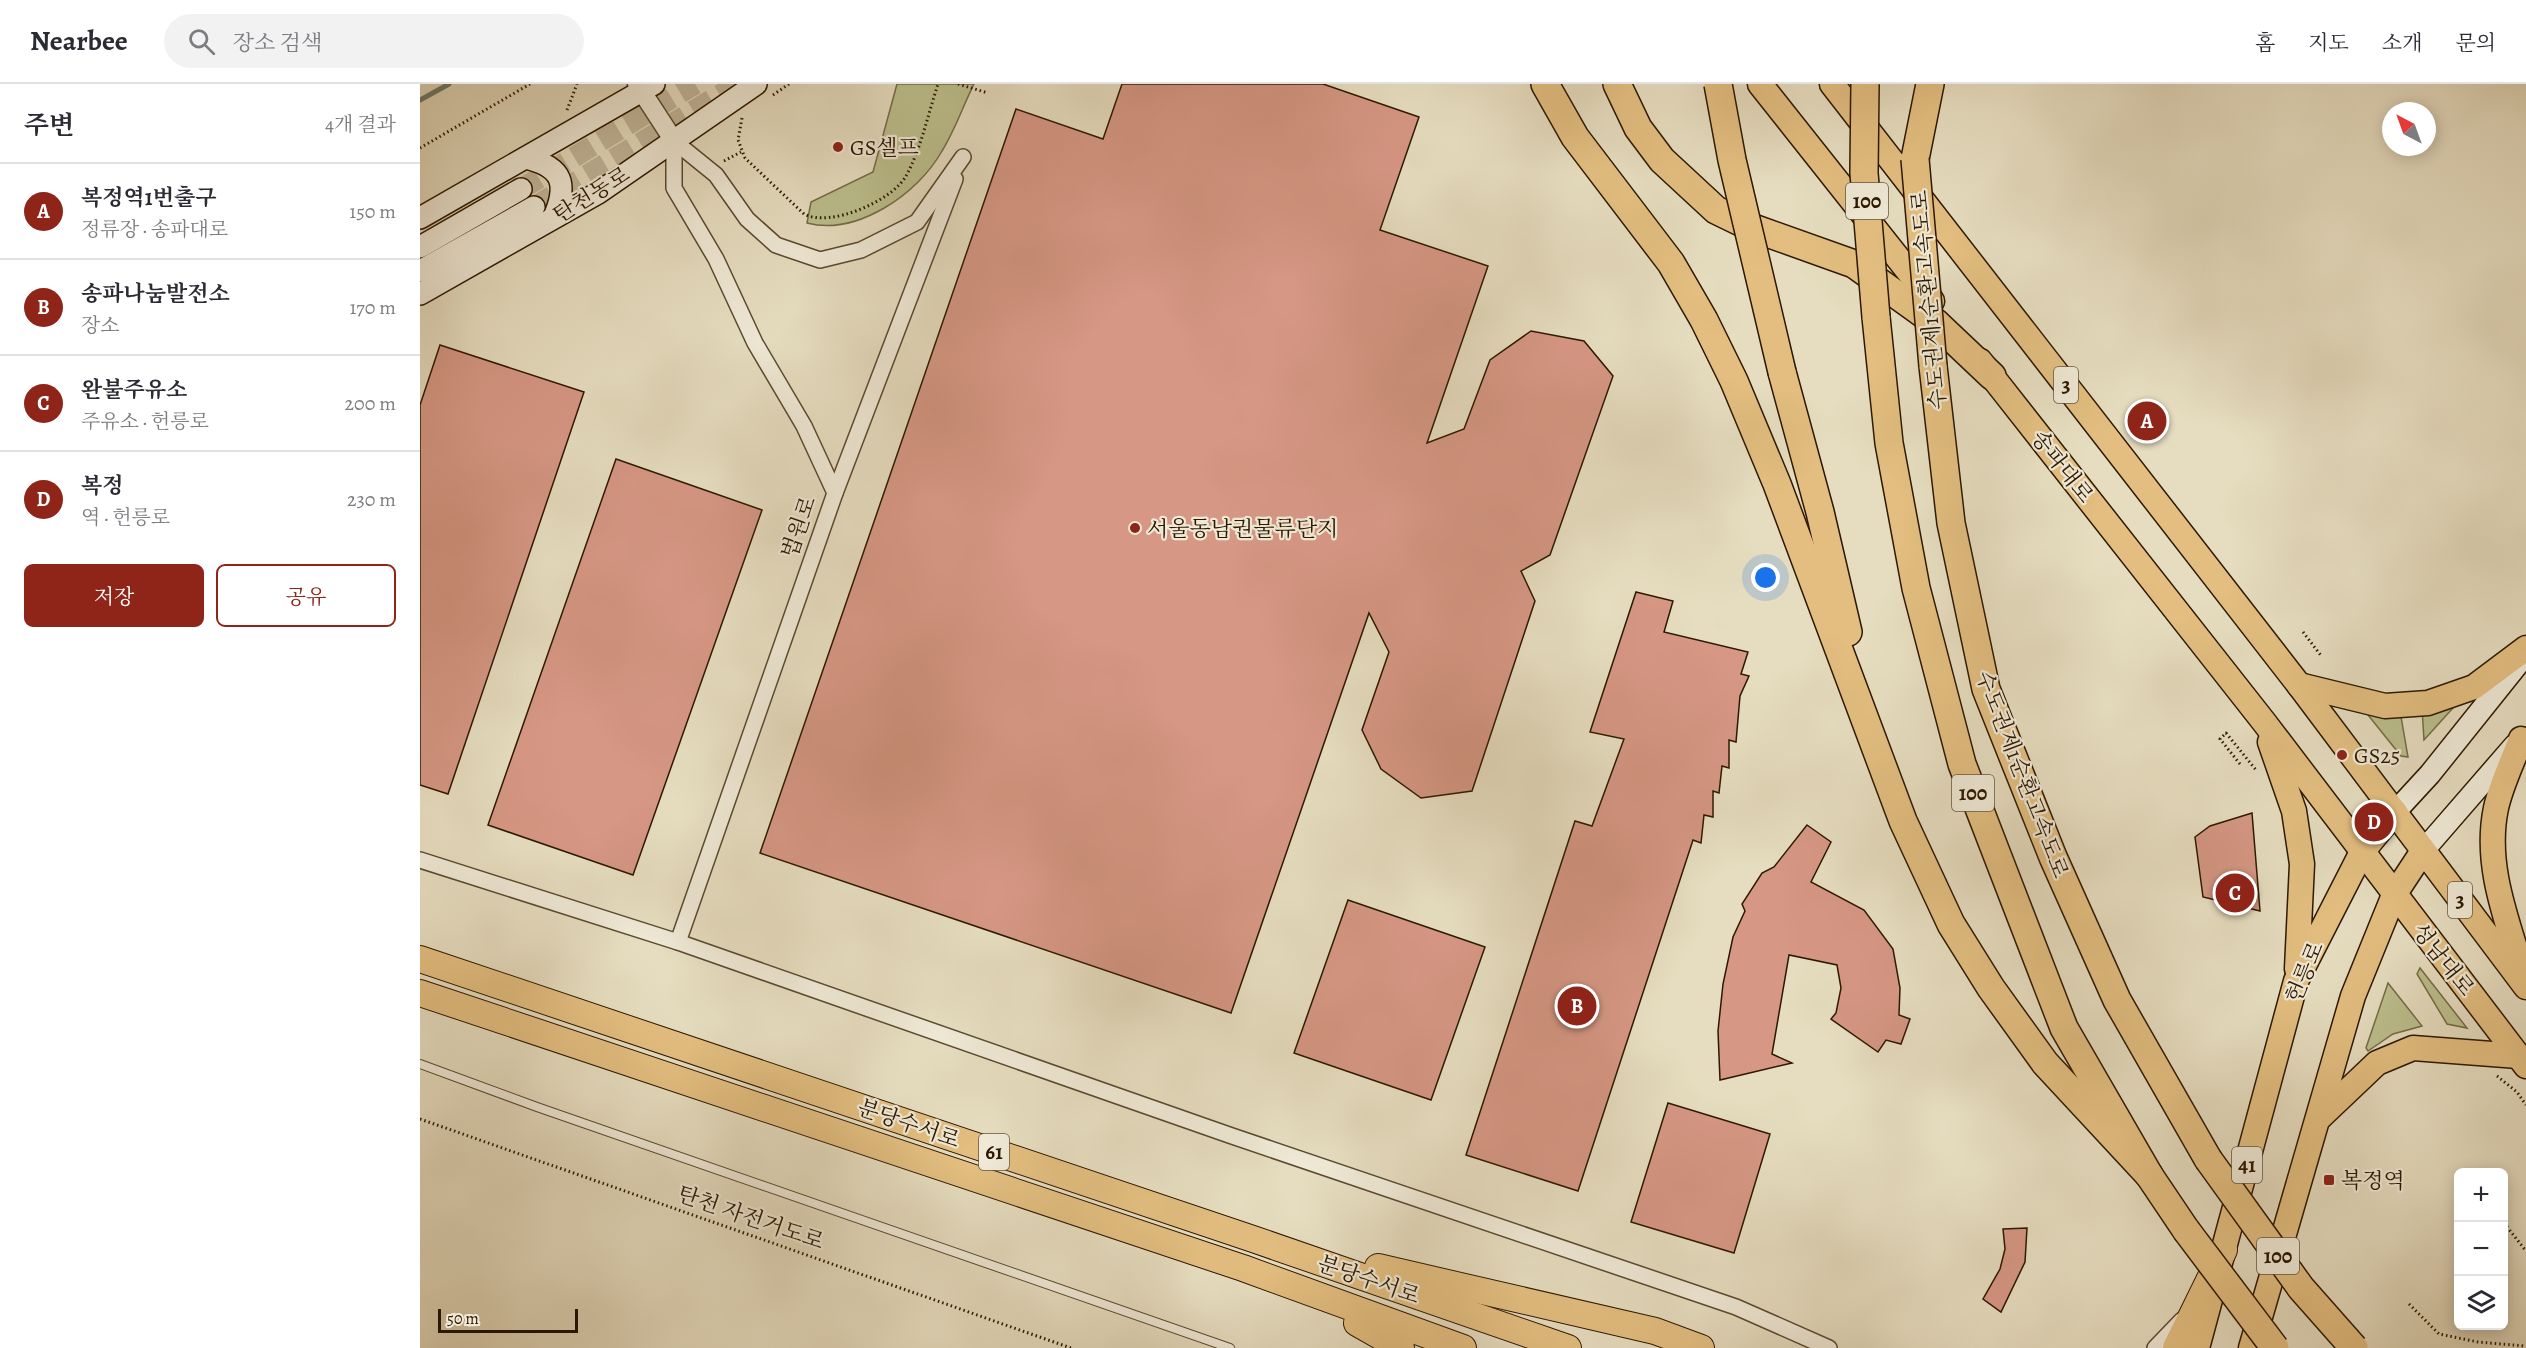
<!DOCTYPE html>
<html lang="ko">
<head>
<meta charset="utf-8">
<style>
  body { margin:0; font-family:Alegreya,"Noto Serif KR",serif; background:#f2f2f3; color:#2b2b33 }
  .controls { position:absolute; right:18px; bottom:18px; display:grid; overflow:hidden; border-radius:9px; box-shadow:0 3px 15px #0003 }
  .controls button { width:54px; height:54px; display:grid; place-items:center; padding:0; border:0; border-bottom:2px solid #e1e1e2; background:#fff; color:#2b2b33; font:30px sans-serif }
  .compass { position:absolute; left:1962px; top:18px; width:54px; height:54px; border-radius:50%; background:#fff; box-shadow:0 3px 15px #0003; rotate:319deg }
  .scale { position:absolute; left:18px; bottom:15px; width:140px; box-sizing:border-box; padding-left:6px; border:3px solid #2c1800; border-top:0; font-size:16px; line-height:21px; white-space:nowrap; color:#2c1800; -webkit-text-stroke:4px #efe9d6; paint-order:stroke }
  .you { position:absolute; left:1346px; top:494px; width:21px; height:21px; margin:-15px; border:4px solid #fff; border-radius:50%; background:#1a73e8; box-shadow:0 0 0 9px #1a73e833 }
  .badge { display:grid; place-items:center; width:39px; height:39px; border-radius:50%; background:#8f2418; color:#fff; font-size:20px; font-weight:700 }
  .pin { position:absolute; translate:-50% -50%; border:3px solid #fff; box-shadow:0 2px 6px #0006 }
  .list { margin:0; padding:0; list-style:none }
  h2 { display:flex; justify-content:space-between; align-items:center; height:78px; margin:0; padding:0 24px; font-size:26px }
  h2 small { font-size:20px; font-weight:400; color:#7c7c81 }
  .list li { display:grid; grid-template-columns:39px 1fr auto; gap:18px; align-items:center; box-sizing:border-box; height:96px; padding:0 24px; border-top:2px solid #e1e1e2 }
  .list b { display:block; font-size:22px; white-space:nowrap }
  .list p { margin:0; font-size:20px; white-space:nowrap; color:#7c7c81 }
  .list em { font-size:20px; font-style:normal; color:#7c7c81 }
  .actions { display:flex; gap:12px; padding:18px 24px }
  .actions a { flex:1; padding:14px 0; border:2px solid #8f2418; border-radius:9px; text-align:center; font-size:21px; color:#8f2418 }
  .actions .main { background:#8f2418; color:#fff }
  .icon { flex:none; width:33px; height:33px; fill:none; stroke:currentColor; stroke-width:2; stroke-linecap:round; stroke-linejoin:round }
  .map { position:relative; flex:none; width:2106px; height:1264px; overflow:hidden }
  header { display:flex; align-items:center; gap:36px; box-sizing:border-box; height:84px; padding:0 30px; background:#fff; border-bottom:2px solid #e1e1e2 }
  header strong { font-size:28px }
  nav { display:flex; gap:33px; margin-inline-start:auto; font-size:21px }
  .search { width:420px; height:54px; background:#f2f2f3; display:flex; align-items:center; gap:15px; box-sizing:border-box; padding:0 21px; border-radius:33px; color:#7c7c81; font-size:22px }
  main { display:flex }
  aside { flex:1; background:#fff }
  .map>svg:first-child { display:block }
  .green { fill:#bcbf8d; stroke:#746c46; stroke-width:1.5 }
  .lines { fill:none; stroke-linecap:round; stroke-linejoin:round }
  .stream { stroke:#6c7a6d; stroke-width:5 }
  .building { fill:#d69784; stroke:#2c1800; stroke-width:1.5 }
  .secondary-tunnel { stroke:#c1b69a; stroke-width:21; stroke-dasharray:21 10; stroke-linecap:butt }
  .service-casing { stroke:#5a4930; stroke-width:10 }
  .minor-casing { stroke:#5a4930; stroke-width:18 }
  .tertiary-casing { stroke:#5a4930; stroke-width:21 }
  .secondary-casing { stroke:#2c1800; stroke-width:24 }
  .primary-casing { stroke:#2c1800; stroke-width:27 }
  .trunk-casing { stroke:#2c1800; stroke-width:28 }
  .motorway-casing { stroke:#2c1800; stroke-width:30 }
  .path { stroke:#2c1800; stroke-width:3; stroke-dasharray:1.5 3; stroke-linecap:butt }
  .service { stroke:#efe9d6; stroke-width:8 }
  .minor { stroke:#efe9d6; stroke-width:15 }
  .tertiary { stroke:#efe9d6; stroke-width:18 }
  .secondary { stroke:#efe9d6; stroke-width:21 }
  .primary { stroke:#e3be80; stroke-width:24 }
  .trunk { stroke:#e3be80; stroke-width:26 }
  .motorway { stroke:#e3be80; stroke-width:27 }
  .motorway-bridge-casing { stroke:#2c1800; stroke-width:30; stroke-linecap:butt }
  .motorway-bridge { stroke:#e3be80; stroke-width:27 }
  .poi-dot { fill:#8f2418; stroke:#efe9d6; stroke-width:2 }
  .labels { text-anchor:middle; stroke-width:4.5; stroke-linejoin:round; paint-order:stroke }
  .shield { fill:#efe9d6; stroke:#665740; stroke-width:1.5 }
  .shield-label { font-size:21px; font-weight:bold; fill:#2c1800 }
  .poi-label { font-size:22px; fill:#2c1800; stroke:#efe9d6; text-anchor:start }
  .street-label { font-size:22px; fill:#2c1800; stroke:#efe9d6 }
</style>
</head>
<body>
<header>
<strong>Nearbee</strong>
<div class="search"><svg class="icon" aria-label="search" viewBox="0 0 24 24"><circle cx="10" cy="10" r="6"/><path d="M15 15l6 6"/></svg>장소 검색</div>
<nav><a>홈</a><a>지도</a><a>소개</a><a>문의</a></nav>
</header>
<main>
<aside>
<h2>주변<small>4개 결과</small></h2>
<ul class="list">
<li><span class="badge">A</span><div><b>복정역1번출구</b><p>정류장 · 송파대로</p></div><em>150 m</em></li>
<li><span class="badge">B</span><div><b>송파나눔발전소</b><p>장소</p></div><em>170 m</em></li>
<li><span class="badge">C</span><div><b>완불주유소</b><p>주유소 · 헌릉로</p></div><em>200 m</em></li>
<li><span class="badge">D</span><div><b>복정</b><p>역 · 헌릉로</p></div><em>230 m</em></li>
</ul>
<div class="actions"><a class="main">저장</a><a>공유</a></div>
</aside>
<div class="map">
<svg width="2106" height="1264" viewBox="0 0 2106 1264">
  <rect width="100%" height="100%" fill="#e6ddc0"/>
  <filter id="stains"><feTurbulence type="fractalNoise" baseFrequency=".00333" numOctaves="4"/><feColorMatrix values="0 0 0 0 .2 0 0 0 0 .09 0 0 0 0 .02 0 0 0 .5 -.17"/></filter>
  <radialGradient id="worn" r=".72"><stop offset=".6" stop-color="#630" stop-opacity="0"/><stop offset="1" stop-color="#630" stop-opacity=".3"/></radialGradient>
  <!-- green -->
  <g class="green">
    <path d="M477 0H554C543 22 535 46 522 67 498 110 437 152 387 139L391 118 453 88Z"/>
    <polygon points="2042,614 2004,656 2002,624"/>
    <polygon points="1944,626 1980,627 1988,673 1981,672"/>
    <polygon points="2000,884 2047,944 2027,940 1997,890"/>
    <polygon points="1968,899 2002,942 1973,950 1948,967 1946,964"/>
  </g>
  <g class="lines">
    <!-- stream -->
    <polyline class="stream" points="0,16 29,0"/>
  </g>
  <!-- building -->
  <g class="building">
    <polygon points="702,0 903,0 999,33 960,146 1068,182 1007,359 1044,345 1070,276 1111,247 1164,257 1193,292 1130,471 1101,487 1115,517 1052,707 1001,714 961,685 942,646 969,568 949,529 811,929 340,769 596,25 683,55"/>
    <polygon points="20,261 164,308 28,710 0,701 0,321"/>
    <polygon points="196,375 342,426 213,791 68,741"/>
    <polygon points="1216,508 1253,517 1244,548 1328,568 1321,590 1329,592 1320,612 1316,658 1309,656 1309,684 1302,682 1299,709 1293,707 1293,733 1284,731 1281,759 1273,756 1158,1107 1046,1071 1155,737 1172,742 1204,655 1170,648"/>
    <polygon points="1832,729 1840,827 1783,813 1775,753 1790,742"/>
    <polygon points="1387,741 1411,758 1391,798 1444,826 1473,865 1480,904 1479,931 1490,935 1481,960 1466,956 1458,968 1411,935 1416,929 1421,904 1417,881 1369,871 1352,970 1372,979 1300,996 1298,947 1303,900 1313,853 1325,827 1322,820 1342,789 1354,783"/>
    <polygon points="928,816 1065,863 1011,1016 874,969"/>
    <polygon points="1248,1019 1350,1050 1314,1169 1211,1138"/>
    <polygon points="1607,1144 1605,1178 1581,1228 1563,1215 1580,1185 1585,1165 1583,1145"/>
  </g>
  <g class="lines">
    <!-- secondary-tunnel -->
    <g class="secondary-tunnel">
      <polyline points="101,105 275,0"/>
      <polyline points="114,123 318,0"/>
    </g>
    <defs>
      <polyline id="service" points="0,980 117,1023 810,1264"/>
      <g id="minor">
        <polyline points="254,57 254,104 296,175 335,259 384,342 415,409 258,858"/>
        <polyline points="254,57 296,91 327,135 356,161 400,176 441,166 497,138 543,73"/>
        <polyline points="415,409 535,95"/>
        <polyline points="0,776 258,858 812,1052 1316,1223 1409,1264"/>
        <polyline points="1735,1264 1762,1236"/>
      </g>
      <polyline id="tertiary" points="217,0 254,57"/>
      <g id="secondary">
        <path d="M106 74C143 83 148 100 134 133"/>
        <polyline points="0,134 234,0"/>
        <polyline points="0,163 101,105"/>
        <polyline points="0,187 114,123"/>
        <polyline points="0,210 178,109 336,0"/>
        <polyline points="1975,728 2010,690 2106,570"/>
        <polyline points="2003,767 2095,661"/>
      </g>
      <g id="primary">
        <polyline points="1340,0 1512,217"/>
        <polyline points="1412,0 1879,601 2106,903"/>
        <polyline points="1560,277 1844,638 2106,982"/>
        <polyline points="1879,601 1965,622 2008,619 2054,603 2106,564"/>
        <path d="M2101 655C2093 677 2081 701 2076 724 2064 781 2087 836 2103 890"/>
        <polyline points="1850,658 1874,727 1882,780 1877,885"/>
        <polyline points="1898,1035 1957,979 1993,964 2098,972"/>
        <polyline points="1777,1264 1876,897 1942,768 1975,728"/>
        <polyline points="1831,1264 1933,912 1974,811 2003,767"/>
      </g>
      <g id="trunk">
        <polyline points="0,875 833,1155 1148,1264"/>
        <polyline points="0,909 823,1184 1043,1264"/>
        <polyline points="958,1183 1235,1247 1281,1264"/>
        <polyline points="937,1239 981,1264"/>
        <polyline points="1756,1264 1804,1166"/>
      </g>
      <g id="motorway">
        <polyline points="1125,0 1155,53 1251,179 1284,236 1314,297 1357,400 1483,737 1531,840 1571,904 1625,979 1729,1091"/>
        <polyline points="1197,0 1218,44 1242,76 1296,126 1333,144 1434,180 1516,239 1572,292"/>
        <polyline points="1495,75 1510,0"/>
        <polyline points="1456,233 1469,359 1496,504 1542,680 1644,944 1729,1091 1766,1146"/>
        <polyline points="1513,282 1531,439 1566,605 1633,773 1697,916 1788,1075"/>
        <polyline points="1362,288 1400,428 1428,548"/>
      </g>
    </defs>
    <!-- service casing -->
    <use href="#service" class="service-casing"/>
    <!-- minor casing -->
    <use href="#minor" class="minor-casing"/>
    <!-- tertiary casing -->
    <use href="#tertiary" class="tertiary-casing"/>
    <!-- secondary casing -->
    <use href="#secondary" class="secondary-casing"/>
    <!-- primary casing -->
    <use href="#primary" class="primary-casing"/>
    <!-- trunk casing -->
    <use href="#trunk" class="trunk-casing"/>
    <!-- motorway casing -->
    <use href="#motorway" class="motorway-casing"/>
    <!-- path -->
    <g class="path">
      <polyline points="538,0 568,9"/>
      <polyline points="353,11 369,0"/>
      <polyline points="147,26 157,0"/>
      <path d="M322 34 318 56 325 74 384 130C410 144 472 117 486 92 501 65 508 30 518 0"/>
      <polyline points="0,64 110,0"/>
      <polyline points="304,77 321,68"/>
      <polyline points="1883,548 1902,573"/>
      <polyline points="1820,680 1800,655 1806,649 1836,686"/>
      <polyline points="2077,992 2097,1008 2106,1021"/>
      <polyline points="0,1035 651,1264"/>
      <polyline points="2084,1139 2106,1167"/>
      <polyline points="1989,1220 2019,1250 2058,1258 2106,1262"/>
    </g>
    <!-- service -->
    <use href="#service" class="service"/>
    <!-- minor -->
    <use href="#minor" class="minor"/>
    <!-- tertiary -->
    <use href="#tertiary" class="tertiary"/>
    <!-- secondary -->
    <use href="#secondary" class="secondary"/>
    <!-- primary -->
    <use href="#primary" class="primary"/>
    <!-- trunk -->
    <use href="#trunk" class="trunk"/>
    <!-- motorway -->
    <use href="#motorway" class="motorway"/>
    <defs>
      <g id="motorway-bridge">
        <polyline points="1298,0 1312,76 1362,288"/>
        <polyline points="1445,0 1444,89 1456,233"/>
        <polyline points="1495,75 1513,282"/>
        <polyline points="1788,1075 1881,1204 1934,1264"/>
        <polyline points="1766,1146 1855,1264"/>
      </g>
    </defs>
    <!-- motorway-bridge casing -->
    <use href="#motorway-bridge" class="motorway-bridge-casing"/>
    <!-- motorway-bridge -->
    <use href="#motorway-bridge" class="motorway-bridge"/>
  </g>
  <!-- markers -->
  <g class="poi-dot">
    <circle cx="418" cy="63" r="6"/>
    <circle cx="715" cy="444" r="6"/>
    <circle cx="1922" cy="671" r="6"/>
    <rect x="1903" y="1090" width="12" height="12" rx="3"/>
  </g>
  <g class="labels">
    <!-- shield labels -->
    <g class="shield">
      <rect x="1426" y="99" width="42" height="36" rx="4.5"/>
      <rect x="1634" y="283" width="24" height="36" rx="4.5"/>
      <rect x="1532" y="691" width="42" height="36" rx="4.5"/>
      <rect x="2028" y="798" width="24" height="36" rx="4.5"/>
      <rect x="559" y="1050" width="30" height="36" rx="4.5"/>
      <rect x="1812" y="1063" width="30" height="36" rx="4.5"/>
      <rect x="1837" y="1154" width="42" height="36" rx="4.5"/>
    </g>
    <g class="shield-label">
      <text x="1447" y="124">100</text>
      <text x="1646" y="308">3</text>
      <text x="1553" y="716">100</text>
      <text x="2040" y="823">3</text>
      <text x="574" y="1075">61</text>
      <text x="1827" y="1088">41</text>
      <text x="1858" y="1179">100</text>
    </g>
    <!-- poi labels -->
    <g class="poi-label">
      <text x="430" y="71">GS셀프</text>
      <text x="727" y="452">서울동남권물류단지</text>
      <text x="1934" y="679">GS25</text>
      <text x="1921" y="1104">복정역</text>
    </g>
    <!-- street labels -->
    <g class="street-label">
      <text transform="translate(171 110) rotate(-32)" y="8">탄천동로</text>
      <text transform="translate(1508 216) rotate(-95)" y="8">수도권제1순환고속도로</text>
      <text transform="translate(1643 382) rotate(52)" y="8">송파대로</text>
      <text transform="translate(378 443) rotate(-71)" y="8">법원로</text>
      <text transform="translate(1603 690) rotate(69)" y="8">수도권제1순환고속도로</text>
      <text transform="translate(2024 875) rotate(52)" y="8">성남대로</text>
      <text transform="translate(1884 888) rotate(-67)" y="8">헌릉로</text>
      <text transform="translate(489 1039) rotate(19)" y="8">분당수서로</text>
      <text transform="translate(331 1133) rotate(19)" y="8">탄천 자전거도로</text>
      <text transform="translate(949 1195) rotate(19)" y="8">분당수서로</text>
    </g>
  </g>
  <rect width="100%" height="100%" filter="url(#stains)"/>
  <rect width="100%" height="100%" fill="url(#worn)"/>
</svg>
<div class="controls">
<button>+</button>
<button>−</button>
<button><svg class="icon" aria-label="layers" viewBox="0 0 24 24"><path d="M12 4l9 5-9 5-9-5zM3 14l9 5 9-5"/></svg></button>
</div>
<svg class="compass" viewBox="-18 -18 36 36"><path d="M0-13l5 13h-10z" fill="#e53935"/><path d="M0 13l5-13h-10z" fill="#7c7c81"/></svg>
<div class="scale">50 m</div>
<div class="you"></div>
<div class="pin badge" style="left:1727px;top:337px">A</div>
<div class="pin badge" style="left:1157px;top:922px">B</div>
<div class="pin badge" style="left:1815px;top:809px">C</div>
<div class="pin badge" style="left:1954px;top:738px">D</div>
</div>
</main>
</body>
</html>
